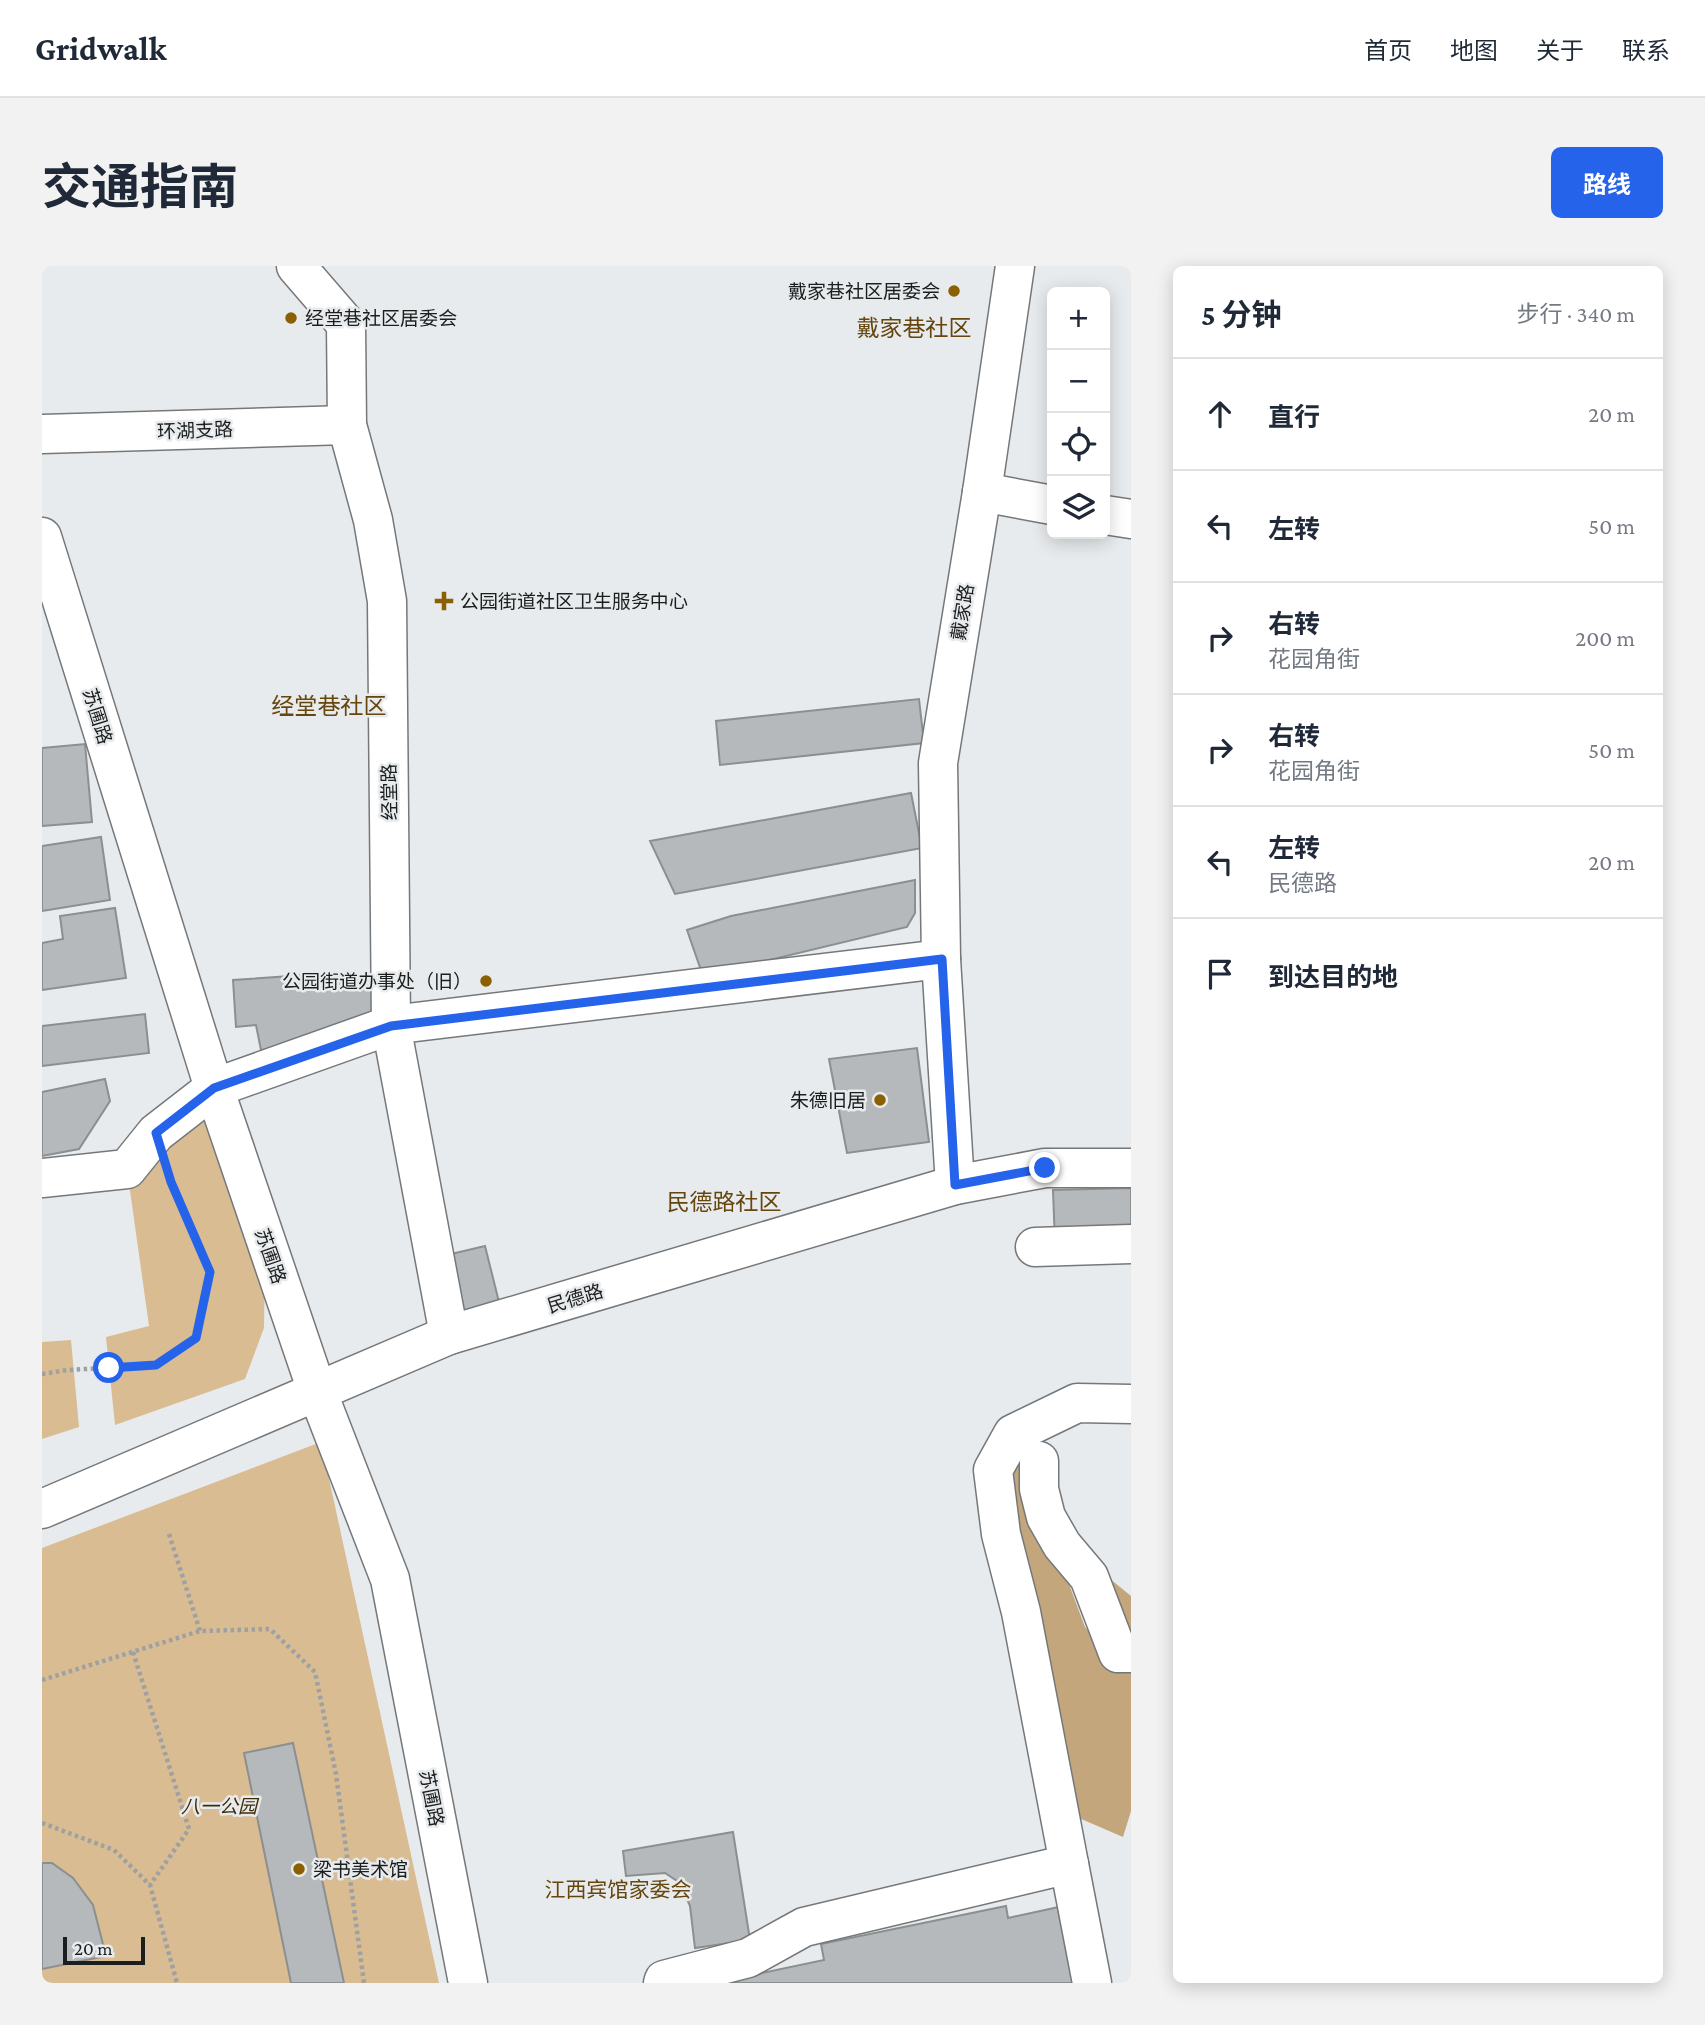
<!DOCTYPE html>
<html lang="zh">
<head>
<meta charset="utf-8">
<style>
  body { margin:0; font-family:"Crimson Pro","Noto Sans SC",serif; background:#f2f2f3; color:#1f2937 }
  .controls { position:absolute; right:21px; top:21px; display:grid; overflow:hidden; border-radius:10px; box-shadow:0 4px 18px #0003 }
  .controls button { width:63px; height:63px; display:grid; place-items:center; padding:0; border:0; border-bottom:2px solid #e0e1e3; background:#fff; color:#1f2937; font:35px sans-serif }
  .scale { position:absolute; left:21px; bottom:18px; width:82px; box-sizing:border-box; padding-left:7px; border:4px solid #1c1e1e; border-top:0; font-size:19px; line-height:24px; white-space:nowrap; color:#1c1e1e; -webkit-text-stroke:5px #e8ebed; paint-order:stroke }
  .stop { position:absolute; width:21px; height:21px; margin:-16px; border:5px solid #2563eb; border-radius:50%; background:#fff }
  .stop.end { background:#2563eb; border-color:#fff; box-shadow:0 2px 7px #0008 }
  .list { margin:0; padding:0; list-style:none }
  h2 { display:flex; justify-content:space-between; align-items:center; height:91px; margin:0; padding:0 28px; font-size:30px }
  h2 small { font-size:23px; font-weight:400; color:#747a83 }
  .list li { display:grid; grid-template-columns:46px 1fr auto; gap:21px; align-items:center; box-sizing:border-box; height:112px; padding:0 28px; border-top:2px solid #e0e1e3 }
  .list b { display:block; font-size:26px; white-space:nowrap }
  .list p { margin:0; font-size:23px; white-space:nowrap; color:#747a83 }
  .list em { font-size:23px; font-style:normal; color:#747a83 }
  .icon { flex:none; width:38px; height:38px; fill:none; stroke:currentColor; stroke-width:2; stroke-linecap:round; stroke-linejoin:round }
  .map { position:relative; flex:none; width:1089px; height:1717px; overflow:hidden; border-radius:10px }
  header { display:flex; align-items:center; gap:42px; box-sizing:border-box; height:98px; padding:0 35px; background:#fff; border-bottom:2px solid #e0e1e3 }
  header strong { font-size:33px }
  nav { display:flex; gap:38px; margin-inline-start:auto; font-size:24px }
  .intro { display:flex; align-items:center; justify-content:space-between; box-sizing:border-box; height:168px; padding:0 42px }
  h1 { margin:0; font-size:49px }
  .button { padding:18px 32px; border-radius:10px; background:#2563eb; color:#fff; font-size:24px; font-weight:700 }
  main { display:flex; gap:42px; padding:0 42px }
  aside { flex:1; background:#fff; border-radius:10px; box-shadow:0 4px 18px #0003 }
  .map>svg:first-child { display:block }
  .green { fill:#d9bc92 }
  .forest { fill:#c3a67b }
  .building { fill:#b5b9bb; stroke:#8b8f90; stroke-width:2 }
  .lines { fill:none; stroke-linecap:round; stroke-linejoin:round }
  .minor-casing { stroke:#75787a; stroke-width:41 }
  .major-casing { stroke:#75787a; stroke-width:41 }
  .path { stroke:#9ea0a1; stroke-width:4.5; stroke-dasharray:3.5 3.5; stroke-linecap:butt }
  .minor { stroke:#fff; stroke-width:38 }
  .major { stroke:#fff; stroke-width:38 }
  .route { stroke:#2563eb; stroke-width:9 }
  .poi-dot { fill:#8b6002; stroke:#e8ebed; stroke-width:2.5 }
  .labels { text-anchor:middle; stroke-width:5; stroke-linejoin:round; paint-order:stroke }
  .poi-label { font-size:19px; fill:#1c1e1e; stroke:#e8ebed; text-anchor:end }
  .street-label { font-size:19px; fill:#1c1e1e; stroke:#e8ebed }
  .park-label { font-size:19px; font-style:italic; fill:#402b07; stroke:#e8ebed }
  .neighbourhood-label { font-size:21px; fill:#65460e; stroke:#e8ebed }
  .quarter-label { font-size:23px; fill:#65460e; stroke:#e8ebed }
</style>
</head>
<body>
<header>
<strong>Gridwalk</strong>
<nav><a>首页</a><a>地图</a><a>关于</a><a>联系</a></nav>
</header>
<div class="intro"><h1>交通指南</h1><a class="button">路线</a></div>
<main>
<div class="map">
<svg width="1089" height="1717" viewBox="0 0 1089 1717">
  <rect width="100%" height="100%" fill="#e8ebed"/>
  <!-- green -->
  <g class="green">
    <polygon points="172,850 223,995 222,1062 203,1113 73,1159 64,1071 107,1060 85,903"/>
    <polygon points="29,1074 37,1161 0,1173 0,1076"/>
    <polygon points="279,1176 397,1717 0,1717 0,1282"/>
  </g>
  <!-- forest -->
  <polygon class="forest" points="968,1199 983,1200 1043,1361 1060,1382 1062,1308 1089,1330 1089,1545 1081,1571 1030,1549 968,1258"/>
  <!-- building -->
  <g class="building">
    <polygon points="877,433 882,477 678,499 674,455"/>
    <polygon points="43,478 50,556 0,560 0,482"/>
    <polygon points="869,527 880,582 633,628 608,575"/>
    <polygon points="59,571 68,634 0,645 0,580"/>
    <polygon points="873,614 873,647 865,661 661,710 645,664 689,650"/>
    <polygon points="73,642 84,712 0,724 0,677 21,673 18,650"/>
    <polygon points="278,708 335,710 337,743 274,780 219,784 214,759 194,761 191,714"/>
    <polygon points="103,748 107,787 0,800 0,760"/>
    <polygon points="875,782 887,876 805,887 787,793"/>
    <polygon points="63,813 68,835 37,883 0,890 0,826"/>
    <polygon points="1089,922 1089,976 1013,978 1011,924"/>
    <polygon points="443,980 457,1036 420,1045 405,989"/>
    <polygon points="251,1477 302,1717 249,1717 202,1487"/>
    <polygon points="691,1566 708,1674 653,1682 648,1640 638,1617 623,1607 584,1610 581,1585"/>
    <polygon points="0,1597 10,1597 31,1612 51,1639 64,1690 0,1703"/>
    <polygon points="1026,1639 1042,1717 673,1717 782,1694 779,1678 964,1640 966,1652"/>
  </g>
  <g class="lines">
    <defs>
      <g id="minor">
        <polyline points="254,0 304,58 305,159 331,254 345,335 349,759 407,1069"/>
        <polyline points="0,168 305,159"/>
        <polyline points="940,226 1010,239"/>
        <polyline points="1063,249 1089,253"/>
        <polyline points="899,693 896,497 940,226 973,0"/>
        <polyline points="0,912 85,903 114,867 172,822 349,759 899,693 913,919"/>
        <polyline points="993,981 1089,978"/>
        <polyline points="997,1195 997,1223 1004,1251 1020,1279 1047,1311 1076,1387 1089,1387"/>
        <polyline points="1027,1598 979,1346 959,1268 951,1204 971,1168 1035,1137 1089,1138"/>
        <polyline points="621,1717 622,1714 706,1692 762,1661 1027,1598 1050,1717"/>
      </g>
      <g id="major">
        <polyline points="0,271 172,822 275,1125 348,1313 426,1717"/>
        <polyline points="0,1243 407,1069 913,919 1003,902 1089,902"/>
      </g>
    </defs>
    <!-- minor casing -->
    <use href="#minor" class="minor-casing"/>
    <!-- major casing -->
    <use href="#major" class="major-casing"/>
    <!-- path -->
    <g class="path">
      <polyline points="0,1108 26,1104 114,1099 154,1072 168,1006 125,903"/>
      <polyline points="127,1268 158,1365"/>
      <polyline points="91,1386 147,1563 108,1619"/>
      <polyline points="0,1414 158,1365 228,1363 273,1406 294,1508 322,1717"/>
      <polyline points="0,1557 72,1584 108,1619 135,1717"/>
    </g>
    <!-- minor -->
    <use href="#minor" class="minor"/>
    <!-- major -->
    <use href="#major" class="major"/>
  </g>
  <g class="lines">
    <!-- route -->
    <polyline class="route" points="67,1102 114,1099 154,1072 168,1006 129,916 114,867 172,822 349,760 900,693 913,919 1003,902"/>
  </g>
  <!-- markers -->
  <g class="poi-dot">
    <circle cx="912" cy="25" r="7"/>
    <circle cx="249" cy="52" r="7"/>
    <path d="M398.5 324.5h7v7h7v7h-7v7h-7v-7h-7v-7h7z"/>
    <circle cx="444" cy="715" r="7"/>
    <circle cx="838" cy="834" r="7"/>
    <circle cx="257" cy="1603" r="7"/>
  </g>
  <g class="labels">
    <!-- poi labels -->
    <g class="poi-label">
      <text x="898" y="32">戴家巷社区居委会</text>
      <text x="263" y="59" text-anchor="start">经堂巷社区居委会</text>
      <text x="418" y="342" text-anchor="start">公园街道社区卫生服务中心</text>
      <text x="430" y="722">公园街道办事处（旧）</text>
      <text x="824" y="841">朱德旧居</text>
      <text x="271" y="1610" text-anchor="start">梁书美术馆</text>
    </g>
    <!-- street labels -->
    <g class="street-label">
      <text transform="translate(153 164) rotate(-2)" y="7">环湖支路</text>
      <text transform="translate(920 346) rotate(-81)" y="7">戴家路</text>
      <text transform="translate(56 450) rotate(73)" y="7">苏圃路</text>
      <text transform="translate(347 526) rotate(-91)" y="7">经堂路</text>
      <text transform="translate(229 990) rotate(71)" y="7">苏圃路</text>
      <text transform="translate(533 1032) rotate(-17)" y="7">民德路</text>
      <text transform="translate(390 1532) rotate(79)" y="7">苏圃路</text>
    </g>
    <!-- park labels -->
    <g class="park-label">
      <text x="177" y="1547">八一公园</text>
    </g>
    <!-- neighbourhood labels -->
    <g class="neighbourhood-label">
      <text x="576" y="1631">江西宾馆家委会</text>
    </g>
    <!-- quarter labels -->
    <g class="quarter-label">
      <text x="872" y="70">戴家巷社区</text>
      <text x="287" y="448">经堂巷社区</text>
      <text x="682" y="944">民德路社区</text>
    </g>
  </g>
</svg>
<div class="controls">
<button>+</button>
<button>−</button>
<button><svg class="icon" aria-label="locate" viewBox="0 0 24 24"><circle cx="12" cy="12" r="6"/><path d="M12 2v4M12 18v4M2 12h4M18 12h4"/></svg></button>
<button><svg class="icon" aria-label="layers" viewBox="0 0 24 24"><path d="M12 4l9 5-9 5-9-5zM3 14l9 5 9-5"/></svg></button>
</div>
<div class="scale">20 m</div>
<div class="stop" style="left:67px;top:1102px"></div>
<div class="stop end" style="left:1003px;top:902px"></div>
</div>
<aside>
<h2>5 分钟<small>步行 · 340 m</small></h2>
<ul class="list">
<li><svg class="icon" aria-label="ahead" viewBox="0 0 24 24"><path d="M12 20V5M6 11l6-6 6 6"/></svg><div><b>直行</b></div><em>20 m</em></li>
<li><svg class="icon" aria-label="left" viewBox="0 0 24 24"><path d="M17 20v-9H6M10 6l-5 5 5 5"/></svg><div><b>左转</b></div><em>50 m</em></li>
<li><svg class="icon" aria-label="right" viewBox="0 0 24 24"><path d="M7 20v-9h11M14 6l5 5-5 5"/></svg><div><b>右转</b><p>花园角街</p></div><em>200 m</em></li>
<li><svg class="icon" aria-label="right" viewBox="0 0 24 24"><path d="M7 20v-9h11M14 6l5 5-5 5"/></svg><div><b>右转</b><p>花园角街</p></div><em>50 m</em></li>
<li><svg class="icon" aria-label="left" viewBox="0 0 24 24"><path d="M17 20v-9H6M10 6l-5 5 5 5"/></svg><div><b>左转</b><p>民德路</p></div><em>20 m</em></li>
<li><svg class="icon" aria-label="arrive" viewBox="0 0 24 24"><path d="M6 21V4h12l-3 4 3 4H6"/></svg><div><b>到达目的地</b></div></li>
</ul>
</aside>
</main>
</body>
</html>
